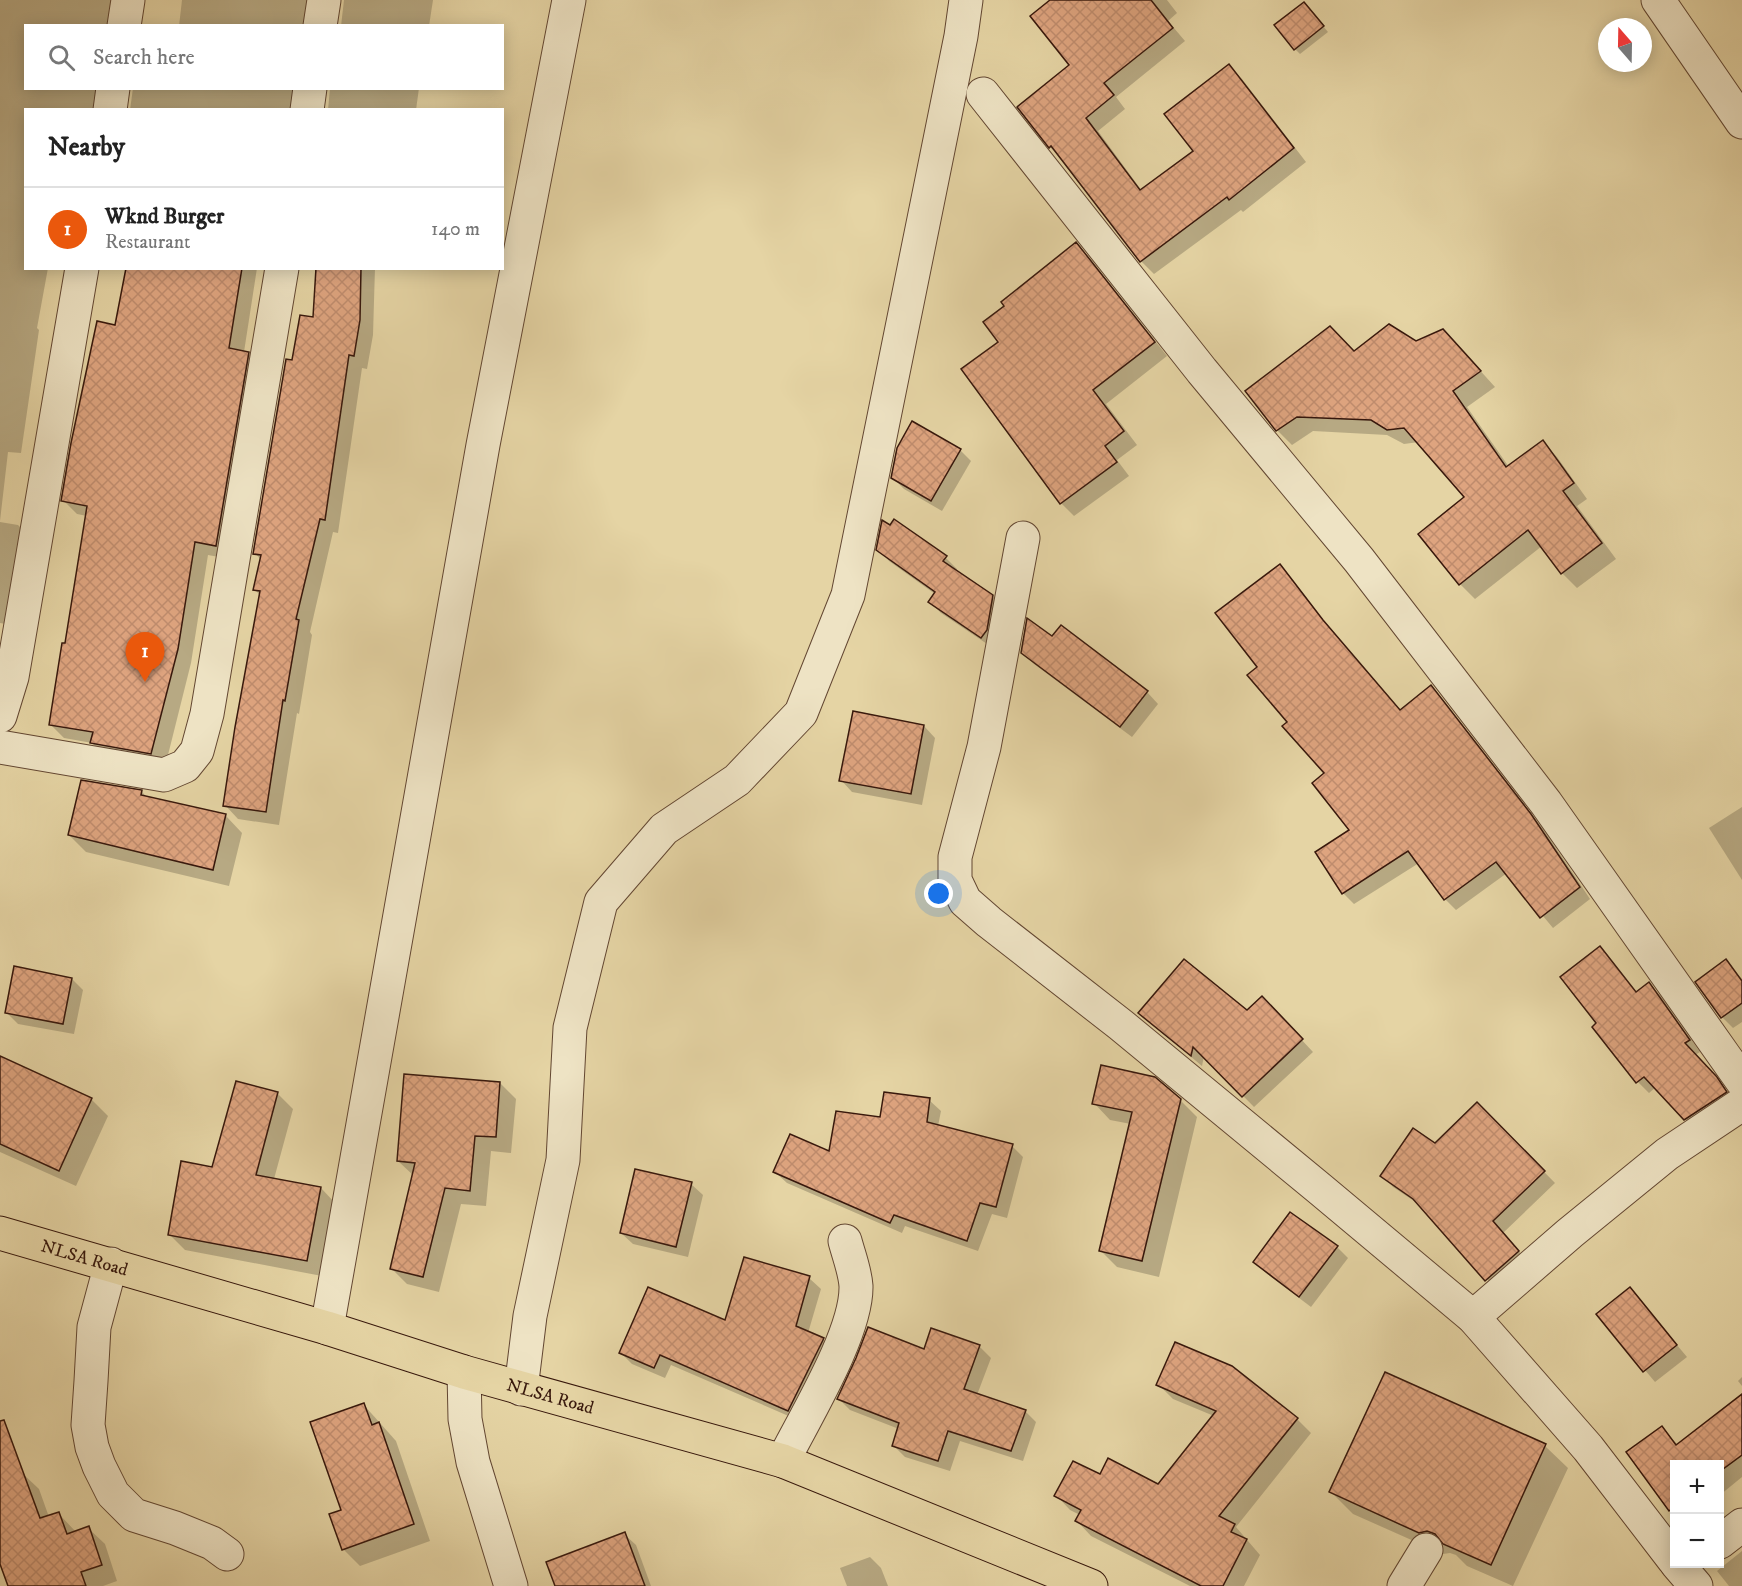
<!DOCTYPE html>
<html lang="en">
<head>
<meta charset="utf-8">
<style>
  body { margin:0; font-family:"IM FELL DW Pica",serif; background:#f2f2f2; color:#222 }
  .controls { position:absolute; right:18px; bottom:18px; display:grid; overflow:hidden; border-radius:0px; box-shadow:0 3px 15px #0003 }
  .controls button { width:54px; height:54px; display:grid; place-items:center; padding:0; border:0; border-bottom:2px solid #e0e0e0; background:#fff; color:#222; font:30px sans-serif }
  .compass { position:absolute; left:1598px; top:18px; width:54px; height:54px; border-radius:50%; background:#fff; box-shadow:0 3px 15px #0003; rotate:340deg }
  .you { position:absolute; left:939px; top:894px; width:21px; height:21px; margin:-15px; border:4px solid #fff; border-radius:50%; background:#1a73e8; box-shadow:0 0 0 9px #1a73e833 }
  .badge { display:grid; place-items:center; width:39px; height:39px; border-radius:50%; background:#ea580c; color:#fff; font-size:20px; font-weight:700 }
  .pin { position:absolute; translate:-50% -50px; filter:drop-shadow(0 2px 3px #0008) }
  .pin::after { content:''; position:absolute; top:32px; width:21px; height:18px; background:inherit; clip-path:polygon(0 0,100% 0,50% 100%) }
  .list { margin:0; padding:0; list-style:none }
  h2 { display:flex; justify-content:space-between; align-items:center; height:78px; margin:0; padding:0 24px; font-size:26px }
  h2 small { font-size:20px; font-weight:400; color:#767676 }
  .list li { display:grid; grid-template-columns:39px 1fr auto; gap:18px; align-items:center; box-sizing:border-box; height:84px; padding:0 24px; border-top:2px solid #e0e0e0 }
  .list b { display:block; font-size:22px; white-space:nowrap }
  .list p { margin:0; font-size:20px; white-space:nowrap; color:#767676 }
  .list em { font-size:20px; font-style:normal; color:#767676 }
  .icon { flex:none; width:33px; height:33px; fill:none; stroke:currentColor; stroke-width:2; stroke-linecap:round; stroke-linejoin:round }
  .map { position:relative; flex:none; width:1742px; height:1586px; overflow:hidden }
  .search { position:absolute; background:#fff; box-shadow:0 3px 15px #0003; left:24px; top:24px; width:480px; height:66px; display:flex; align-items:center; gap:15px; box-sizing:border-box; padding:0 21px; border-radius:0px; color:#767676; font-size:22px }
  .panel { position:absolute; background:#fff; box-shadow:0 3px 15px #0003; left:24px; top:108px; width:480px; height:162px; border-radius:0px }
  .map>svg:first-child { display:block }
  .shadow { fill:#0003 }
  .building { fill:url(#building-cross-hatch); stroke:#38180c; stroke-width:1.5 }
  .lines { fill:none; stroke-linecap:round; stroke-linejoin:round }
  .minor-casing { stroke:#634732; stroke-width:35 }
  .major-casing { stroke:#38180c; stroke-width:35 }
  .minor { stroke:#eee3c4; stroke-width:33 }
  .major { stroke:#e5d4a4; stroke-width:33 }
  .labels { text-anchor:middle; stroke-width:4.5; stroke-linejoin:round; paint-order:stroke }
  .street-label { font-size:18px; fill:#38180c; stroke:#eee3c4 }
</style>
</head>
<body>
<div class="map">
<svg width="1742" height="1586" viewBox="0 0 1742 1586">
  <defs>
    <pattern id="building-cross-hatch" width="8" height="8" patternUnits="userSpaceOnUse" patternTransform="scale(1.5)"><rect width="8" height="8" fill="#dea47f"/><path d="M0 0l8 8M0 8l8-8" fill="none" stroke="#bf8c6d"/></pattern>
  </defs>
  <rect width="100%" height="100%" fill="#e5d4a4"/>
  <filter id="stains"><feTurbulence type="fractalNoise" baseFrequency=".00333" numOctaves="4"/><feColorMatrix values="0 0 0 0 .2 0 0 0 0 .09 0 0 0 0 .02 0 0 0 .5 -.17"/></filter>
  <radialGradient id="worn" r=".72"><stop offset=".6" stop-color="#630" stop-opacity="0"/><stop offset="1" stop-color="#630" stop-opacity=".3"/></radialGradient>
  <!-- shadow -->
  <g class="shadow">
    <polygon points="0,0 124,0 120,26 26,26 26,88 114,88 106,110 26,110 26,268 48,268 37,328 39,330 21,453 8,452 0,521"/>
    <polygon points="182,0 325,0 317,26 179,26"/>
    <polygon points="344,0 433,0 429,26 341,26"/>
    <polygon points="1053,0 1167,0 1177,13 1168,21 1185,41 1116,97 1125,109 1098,131 1142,191 1195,151 1229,66 1242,79 1306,162 1243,212 1241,210 1154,274 1141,261 1061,157 1050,147 1071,65"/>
    <polygon points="1309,9 1328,32 1300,54 1295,49"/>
    <polygon points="133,88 311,88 303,110 130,110"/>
    <polygon points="330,88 419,88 416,110 328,110"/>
    <polygon points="1076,244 1090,258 1167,356 1106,404 1137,445 1117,460 1129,476 1074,516 1061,503 1000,343"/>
    <polygon points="127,268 257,268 244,352 248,353 262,367 230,559 208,555 191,663 165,767 106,757 92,743 64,738 50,724 67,645 87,516 77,514 63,500 116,326"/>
    <polygon points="317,268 375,268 373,335 367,369 362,368 338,533 333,532 310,632 312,635 299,714 297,713 279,825 238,819 225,805 261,596 254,589 261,560 255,553 293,362 315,319"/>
    <polygon points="1416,343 1458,346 1495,387 1467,407 1509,467 1542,442 1557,457 1587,499 1577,506 1616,559 1577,588 1562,573 1542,546 1475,599 1460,584 1466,498 1419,442 1404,444 1387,435 1313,431 1292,445 1277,430 1354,352"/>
    <polygon points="960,450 971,461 942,511 904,489 892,477"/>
    <polygon points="894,521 946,558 957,569 955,571 992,596 1004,608 993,648 941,613 930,602 935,594 889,561 878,549"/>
    <polygon points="0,522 18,525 32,539 17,626 0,623"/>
    <polygon points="1280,566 1291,578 1334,634 1401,712 1431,687 1442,698 1542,827 1590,899 1553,928 1507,873 1456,910 1445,899 1419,863 1354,904 1343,893 1351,830 1326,773 1289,722 1259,667"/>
    <polygon points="1053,638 1147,692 1158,704 1132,737 1034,664 1022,652"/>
    <polygon points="924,726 935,738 922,805 852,792 841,780"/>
    <polygon points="82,782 142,792 148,798 226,816 242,833 229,886 86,852 69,835"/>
    <polygon points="1742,807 1742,880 1709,828"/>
    <polygon points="1599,948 1637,993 1649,984 1660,995 1700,1052 1695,1055 1737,1104 1696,1130 1656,1087 1649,1093 1638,1082 1598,1023"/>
    <polygon points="1726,961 1742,979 1742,1022 1733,1028 1722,1017"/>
    <polygon points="72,979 83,990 74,1034 18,1024 6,1012"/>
    <polygon points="1273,1009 1313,1052 1254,1107 1204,1056 1202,1066 1152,1024"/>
    <polygon points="0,1058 91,1099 108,1116 76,1186 0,1152"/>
    <polygon points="500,1083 516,1099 511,1153 491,1151 486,1206 461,1204 439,1292 407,1284 391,1268 414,1176 398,1161"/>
    <polygon points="278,1094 293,1109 274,1179 321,1188 336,1204 322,1276 185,1250 169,1234 213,1168"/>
    <polygon points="929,1100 941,1111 938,1126 1012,1146 1023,1157 1007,1218 992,1214 978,1251 905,1226 902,1233 787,1183 775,1172 830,1153 881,1119"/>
    <polygon points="1180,1100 1197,1117 1159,1277 1117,1267 1100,1250 1131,1124 1110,1120 1094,1103"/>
    <polygon points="1477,1104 1555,1183 1503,1233 1529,1263 1498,1291 1423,1207 1393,1187 1382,1175 1435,1145"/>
    <polygon points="691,1184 703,1195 688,1257 633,1244 621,1233"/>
    <polygon points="1337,1247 1348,1258 1311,1307 1266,1273 1255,1262"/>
    <polygon points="809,1278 821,1289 808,1333 823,1339 834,1351 800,1421 671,1365 665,1378 632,1364 621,1353 726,1322"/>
    <polygon points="1630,1289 1687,1357 1655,1382 1598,1314"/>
    <polygon points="979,1346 991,1358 977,1395 1025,1411 1036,1422 1023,1461 960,1441 950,1471 905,1457 894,1446 899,1429 850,1410 839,1399"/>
    <polygon points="1386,1374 1545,1446 1568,1468 1513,1586 1467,1566 1456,1555 1450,1553 1443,1554 1353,1514 1331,1492"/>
    <polygon points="1742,1377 1742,1386 1738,1381"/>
    <polygon points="1158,1384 1297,1419 1311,1433 1236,1527 1260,1555 1244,1586 1190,1586 1091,1536 1077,1521 1080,1515 1070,1510 1056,1495 1100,1476 1158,1486 1214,1416 1173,1399"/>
    <polygon points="1742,1396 1742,1477 1720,1495 1720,1464 1674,1464 1674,1515 1628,1453 1662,1428 1678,1445"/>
    <polygon points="363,1404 396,1441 430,1541 360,1566 343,1549 343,1511"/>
    <polygon points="22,1473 39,1489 49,1517 59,1514 76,1532 88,1528 105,1544 117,1581 103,1586 9,1586 0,1559 0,1481"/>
    <polygon points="624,1534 636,1545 651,1586 557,1586"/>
    <polygon points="1742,1551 1742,1586 1729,1586 1717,1571"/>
    <polygon points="870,1557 881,1568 888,1586 847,1586 840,1568"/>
  </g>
  <!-- building -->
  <g class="building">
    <polygon points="1050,0 1151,0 1173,28 1104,83 1114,95 1086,118 1140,190 1193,151 1164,114 1229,64 1294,148 1229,200 1227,197 1140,262 1051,146 1049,148 1017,107 1069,65 1030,16"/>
    <polygon points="1304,2 1324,26 1294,50 1274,25"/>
    <polygon points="1076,242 1155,342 1093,390 1124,431 1105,446 1117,462 1060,504 961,369 998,342 983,322 1004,306 1001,302"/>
    <polygon points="126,268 242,268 229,348 249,352 216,546 195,542 178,649 151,754 90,743 93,732 49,725 62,643 65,643 87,506 61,501 71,443 97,321 115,325"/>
    <polygon points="316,268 361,268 360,320 354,356 349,355 325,520 320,519 296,619 299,620 285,701 283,700 266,812 223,806 235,727 260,591 253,590 261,555 253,554 286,359 292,360 300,315 313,317"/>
    <polygon points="1389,324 1416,341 1443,329 1481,371 1453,391 1506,467 1543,440 1574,483 1563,491 1602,543 1561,574 1528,530 1459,585 1418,534 1464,497 1404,428 1387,430 1371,420 1297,417 1276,431 1245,391 1330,326 1354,351"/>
    <polygon points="912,421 961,449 931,501 891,478 897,448"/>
    <polygon points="894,519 947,556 943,561 993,595 987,630 981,638 928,602 935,592 876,550 882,520 890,525"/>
    <polygon points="1280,564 1323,620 1400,710 1431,685 1531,814 1580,887 1540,918 1496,862 1444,900 1408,851 1342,894 1315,852 1349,830 1312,783 1324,773 1282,726 1287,722 1247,675 1257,667 1215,613"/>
    <polygon points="1027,618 1052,636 1061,625 1148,691 1120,727 1021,653"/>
    <polygon points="853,711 924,725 911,794 839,781"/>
    <polygon points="81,780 142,790 141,795 226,814 213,870 68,835"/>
    <polygon points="1600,946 1636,992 1649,982 1690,1040 1685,1043 1717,1077 1727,1092 1684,1120 1644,1077 1636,1083 1592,1027 1596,1023 1560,977"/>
    <polygon points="1184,959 1247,1010 1262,996 1303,1039 1242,1097 1193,1047 1191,1056 1138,1013"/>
    <polygon points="1726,959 1742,981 1742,1003 1721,1018 1695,982"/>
    <polygon points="14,966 72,978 63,1024 5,1013"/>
    <polygon points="0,1056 92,1098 59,1171 0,1144"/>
    <polygon points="1101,1065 1155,1077 1181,1099 1142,1261 1099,1251 1132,1112 1092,1104"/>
    <polygon points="404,1074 500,1082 496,1137 475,1136 470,1191 445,1188 423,1277 390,1269 415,1163 397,1161"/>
    <polygon points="236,1081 278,1092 256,1175 321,1187 307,1261 168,1235 181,1161 212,1167"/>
    <polygon points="884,1092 930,1098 927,1122 1013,1144 996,1207 980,1203 967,1241 894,1215 890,1223 773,1172 790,1134 829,1151 836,1111 880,1117"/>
    <polygon points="1477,1102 1545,1171 1493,1221 1519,1251 1485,1281 1413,1199 1380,1176 1413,1128 1435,1143"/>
    <polygon points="635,1169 692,1182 676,1247 620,1233"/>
    <polygon points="1290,1212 1338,1246 1299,1297 1253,1262"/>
    <polygon points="744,1257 810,1276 796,1326 824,1338 788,1411 660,1355 654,1368 619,1353 648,1287 725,1320"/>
    <polygon points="1630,1287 1677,1345 1643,1372 1596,1314"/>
    <polygon points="868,1327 924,1349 931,1328 980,1345 964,1389 1026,1410 1011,1451 948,1431 938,1461 892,1446 899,1423 837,1399 856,1358"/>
    <polygon points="1175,1342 1232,1366 1298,1418 1219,1516 1235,1524 1231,1532 1247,1539 1223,1586 1201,1586 1075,1521 1081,1510 1054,1496 1073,1461 1100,1474 1108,1458 1158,1484 1216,1411 1156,1385"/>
    <polygon points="1385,1372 1546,1444 1491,1565 1443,1544 1435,1534 1427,1531 1419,1533 1329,1492"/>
    <polygon points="1742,1394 1742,1455 1719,1472 1719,1464 1674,1464 1674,1507 1669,1511 1626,1452 1662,1426 1676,1445"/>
    <polygon points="364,1403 372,1425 379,1422 414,1524 342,1550 329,1514 341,1510 310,1422"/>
    <polygon points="4,1420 40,1518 59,1512 67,1534 89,1526 102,1565 81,1572 86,1586 8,1586 0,1564 0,1421"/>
    <polygon points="625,1532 645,1586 555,1586 546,1562"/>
  </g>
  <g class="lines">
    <defs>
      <g id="minor">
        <polyline points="1658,0 1742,122"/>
        <polyline points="124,26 128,0"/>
        <polyline points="320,26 324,0"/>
        <polyline points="983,94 1202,371 1359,560 1546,803 1742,1081"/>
        <polyline points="110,110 113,88"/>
        <polyline points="307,110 310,88"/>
        <polyline points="1023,538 984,747 955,857 955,880 965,901 989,922 1121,1025 1320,1189 1473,1317 1588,1448 1674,1560"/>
        <polyline points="0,716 12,677 82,268"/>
        <polyline points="0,747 164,775 185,766 197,751 207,714 282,268"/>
        <polyline points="111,1264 94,1327 91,1381 88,1425 92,1447 99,1466 113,1494 134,1515 175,1528 212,1543 227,1554"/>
        <polyline points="1473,1317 1570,1233 1667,1154 1742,1104"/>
        <polyline points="327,1328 483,445 569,0"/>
        <polyline points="464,1372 465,1419 473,1462 511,1586"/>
        <polyline points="521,1389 530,1316 563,1160 570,1028 601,902 664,829 737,780 801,713 848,595 961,36 966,0"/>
        <path d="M783 1461C805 1417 857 1333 856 1286 855 1271 849 1256 845 1241"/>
        <polyline points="1720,1542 1742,1525"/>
        <polyline points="1677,1564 1696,1586"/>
        <polyline points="1404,1586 1426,1550"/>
      </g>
      <g id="major">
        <path id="s1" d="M0 1233 327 1328 464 1372 783 1461 1091 1586"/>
      </g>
    </defs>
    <!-- minor casing -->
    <use href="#minor" class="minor-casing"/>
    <!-- major casing -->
    <use href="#major" class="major-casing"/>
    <!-- minor -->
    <use href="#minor" class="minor"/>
    <!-- major -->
    <use href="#major" class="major"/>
  </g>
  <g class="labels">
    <!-- street labels -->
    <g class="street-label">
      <text dy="6" stroke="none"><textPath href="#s1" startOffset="88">NLSA Road</textPath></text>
      <text dy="6" stroke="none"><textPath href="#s1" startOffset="574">NLSA Road</textPath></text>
    </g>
  </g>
  <rect width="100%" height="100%" filter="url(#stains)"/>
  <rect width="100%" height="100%" fill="url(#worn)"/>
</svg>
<div class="controls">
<button>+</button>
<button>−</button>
</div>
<svg class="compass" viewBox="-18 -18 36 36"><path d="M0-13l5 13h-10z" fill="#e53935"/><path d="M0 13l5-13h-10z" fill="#767676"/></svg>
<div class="you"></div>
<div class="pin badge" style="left:145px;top:682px">1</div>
<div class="search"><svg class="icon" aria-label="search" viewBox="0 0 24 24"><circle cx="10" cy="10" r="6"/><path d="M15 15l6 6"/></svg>Search here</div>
<section class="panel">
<h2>Nearby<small></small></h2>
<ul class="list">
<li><span class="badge">1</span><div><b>Wknd Burger</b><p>Restaurant</p></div><em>140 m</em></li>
</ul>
</section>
</div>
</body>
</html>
